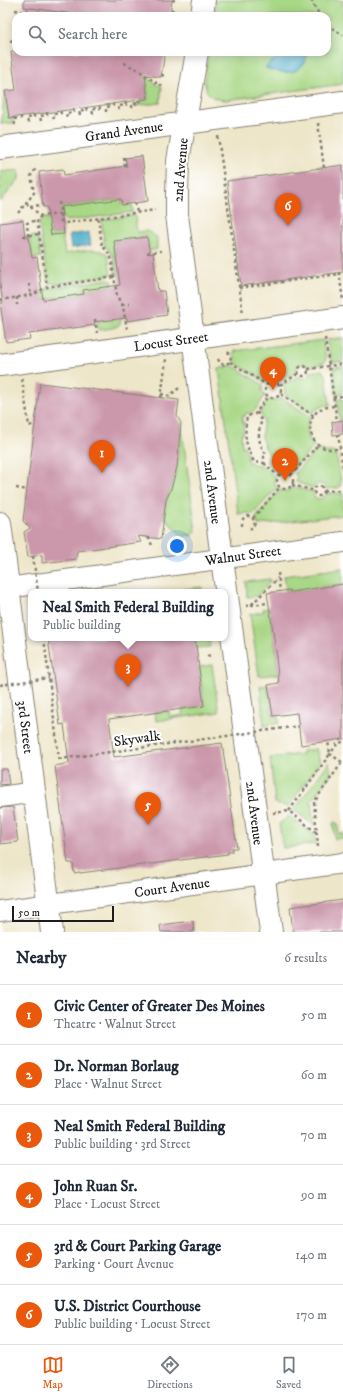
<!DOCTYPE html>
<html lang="en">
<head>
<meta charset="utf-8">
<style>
  body { margin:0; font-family:"IM FELL DW Pica",serif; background:#f6f6f7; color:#1f2937 }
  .scale { position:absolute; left:12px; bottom:10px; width:102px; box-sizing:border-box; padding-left:4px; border:2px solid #1c1c1c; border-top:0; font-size:11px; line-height:14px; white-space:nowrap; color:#1c1c1c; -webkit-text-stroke:3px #fff; paint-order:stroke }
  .you { position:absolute; left:177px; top:546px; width:14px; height:14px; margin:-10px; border:3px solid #fff; border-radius:50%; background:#1a73e8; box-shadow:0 0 0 6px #1a73e833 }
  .badge { display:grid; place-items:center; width:26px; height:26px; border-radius:50%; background:#ea580c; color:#fff; font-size:13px; font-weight:700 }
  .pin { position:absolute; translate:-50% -33px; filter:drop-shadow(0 1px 2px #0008) }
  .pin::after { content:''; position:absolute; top:21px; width:14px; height:12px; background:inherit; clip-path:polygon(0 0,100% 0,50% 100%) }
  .popup { position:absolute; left:28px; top:589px; width:200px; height:52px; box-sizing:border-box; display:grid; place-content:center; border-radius:8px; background:#fff; filter:drop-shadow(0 1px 3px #0005); font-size:13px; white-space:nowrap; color:#747a83 }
  .popup b { font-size:15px; color:#1f2937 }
  .popup::after { content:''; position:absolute; left:50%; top:100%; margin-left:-8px; border:8px solid transparent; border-top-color:#fff }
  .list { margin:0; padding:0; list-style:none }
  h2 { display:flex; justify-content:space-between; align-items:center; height:52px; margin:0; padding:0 16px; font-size:17px }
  h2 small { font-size:13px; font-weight:400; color:#747a83 }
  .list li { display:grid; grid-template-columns:26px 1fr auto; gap:12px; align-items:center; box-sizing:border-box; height:60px; padding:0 16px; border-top:1px solid #e0e1e3 }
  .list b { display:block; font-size:15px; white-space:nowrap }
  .list p { margin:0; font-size:13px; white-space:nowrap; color:#747a83 }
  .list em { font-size:13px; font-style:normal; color:#747a83 }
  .icon { flex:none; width:22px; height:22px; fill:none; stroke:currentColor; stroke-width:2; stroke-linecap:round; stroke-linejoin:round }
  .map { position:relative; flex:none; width:343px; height:932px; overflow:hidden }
  .search { position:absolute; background:#fff; box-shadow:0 2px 10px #0003; left:12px; right:12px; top:12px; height:44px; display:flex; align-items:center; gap:10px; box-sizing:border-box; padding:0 14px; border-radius:12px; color:#747a83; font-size:15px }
  .sheet { height:412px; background:#fff }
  nav { display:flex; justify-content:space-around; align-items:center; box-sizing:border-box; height:56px; border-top:1px solid #e0e1e3; background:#fff; font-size:11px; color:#747a83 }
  nav a { display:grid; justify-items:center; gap:2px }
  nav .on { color:#ea580c }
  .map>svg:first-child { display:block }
  .green { fill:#a8d785; stroke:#627a50 }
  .water { fill:#48abc8; stroke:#326472 }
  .building { fill:#cb97ab }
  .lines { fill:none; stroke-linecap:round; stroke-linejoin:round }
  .minor-casing { stroke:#858172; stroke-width:22 }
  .major-casing { stroke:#858172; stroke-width:24 }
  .path { stroke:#858172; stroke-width:2.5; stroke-dasharray:3 3; stroke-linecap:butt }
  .minor { stroke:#fff; stroke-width:20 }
  .major { stroke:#fff; stroke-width:22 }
  .path-bridge { stroke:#858172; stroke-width:2.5; stroke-dasharray:3 3; stroke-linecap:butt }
  .labels { text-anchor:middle; stroke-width:4; stroke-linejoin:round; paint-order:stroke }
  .street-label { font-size:14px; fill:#1c1c1c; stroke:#fff }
</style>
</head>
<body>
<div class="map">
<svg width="343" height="932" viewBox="0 0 343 932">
  <rect width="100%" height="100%" fill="#fff"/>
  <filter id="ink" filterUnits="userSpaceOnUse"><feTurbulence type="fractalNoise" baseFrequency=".025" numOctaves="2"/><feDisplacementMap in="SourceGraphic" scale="8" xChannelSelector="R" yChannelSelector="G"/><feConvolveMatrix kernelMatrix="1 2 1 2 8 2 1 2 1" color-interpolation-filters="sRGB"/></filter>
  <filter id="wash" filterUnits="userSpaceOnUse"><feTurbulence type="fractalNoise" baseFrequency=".012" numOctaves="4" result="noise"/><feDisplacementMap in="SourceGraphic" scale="16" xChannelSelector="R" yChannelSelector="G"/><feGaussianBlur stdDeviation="0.9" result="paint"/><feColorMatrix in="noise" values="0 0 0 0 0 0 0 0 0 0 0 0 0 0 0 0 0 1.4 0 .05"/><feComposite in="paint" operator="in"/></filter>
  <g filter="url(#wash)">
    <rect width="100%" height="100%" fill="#eee6c9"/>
    <!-- green -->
    <g class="green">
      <path d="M216 0H343V84L226 100C195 99 206 72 209 52H327V16H214Z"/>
      <polygon points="137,70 159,86 162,86 160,103 133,106 140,104 140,100 148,99 146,83 138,84"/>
      <polygon points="5,91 9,117 17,116 17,118 12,118 13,123 1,124"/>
      <polygon points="19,170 19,179 0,202 0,172"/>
      <polygon points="121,199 122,204 131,203 133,212 66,221 63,218 62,207"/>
      <polygon points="135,215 137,232 147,231 157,237 157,249 149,251 147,237 114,241 117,265 122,265 123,273 116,275 113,256 105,246 101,220"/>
      <path d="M51 217 61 224 50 226 51 235 62 234 65 254C76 252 100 246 108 255L111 275 58 284 49 283 48 281 39 224 42 219Z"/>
      <polygon points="34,236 38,238 41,257 32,258 29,237"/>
      <polygon points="108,279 112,281 113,286 84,290 84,294 37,300 46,289"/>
      <path d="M120 307C123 328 120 327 100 330L98 329 97 321Z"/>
      <polygon points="343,338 343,362 332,362 330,358 327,340"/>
      <polygon points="323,340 326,359 324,363 309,367 306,364 301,364 297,367 297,372 280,381 273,379 265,382 234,362 235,360 234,351"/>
      <path d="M232 365 263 385 262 391 265 396C259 403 257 414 246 413L245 416H243L242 422H244L243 434H241L242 447 245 446 248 457 247 458 249 463 251 462 253 465C263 462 268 471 275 477V484L277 488 253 514 247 513 238 514 219 369Z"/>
      <polygon points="343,366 343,393 336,394 334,370 336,367"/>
      <path d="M322 370 326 375 330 405C323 405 317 408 312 413L284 394 285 390 283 385 298 376C303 380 309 379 310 372Z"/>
      <path d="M282 398 311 417C306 427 306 437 314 446L291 472 284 470 278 473 267 462 269 454C260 440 261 436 264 420L260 413 268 400 274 401Z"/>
      <polygon points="337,399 343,399 343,420 340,421"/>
      <polygon points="181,423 196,532 193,533 193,535 182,536 164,517 166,500 171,489 177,467"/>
      <path d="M318 448 326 452H336L341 482 340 486 338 488 326 489C323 482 317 483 313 488L296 482 297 477 295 473Z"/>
      <polygon points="294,487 313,492 314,497 319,499 322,498 326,494 342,493 343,494 343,515 258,525 256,517 280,490 288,491"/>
      <polygon points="343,568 343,584 290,592 290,590 286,591 284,576"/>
      <polygon points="270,579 270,582 257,596 247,597 246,582"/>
      <polygon points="202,587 202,592 165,592"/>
      <polygon points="269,608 270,610 277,657 276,657 278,674 259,676 250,614 263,612 263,609"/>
      <polygon points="195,638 209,638 210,647 196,648"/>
      <polygon points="212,665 219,712 156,721 155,713 169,711 170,717 183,715 182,709 204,706 199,667"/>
      <polygon points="268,685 273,716 278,716 279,723 264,726 260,686"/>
      <polygon points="316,749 320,762 288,807 275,803 270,758 302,754 302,751"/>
      <polygon points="329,762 331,774 311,801 314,826 294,810"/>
      <polygon points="289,816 315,836 316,844 283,848 279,824"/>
      <polygon points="335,822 337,823 339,834 343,833 343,838 335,839 333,823"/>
    </g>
    <!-- water -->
    <g class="water">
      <path d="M293 53H300L307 56C302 77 281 74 265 68 272 59 282 55 293 53Z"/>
      <polygon points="89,232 91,245 71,248 69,235"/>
    </g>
    <g id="blocks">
      <!-- building -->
      <g class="building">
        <polygon points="24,0 172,0 170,16 86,16 24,7"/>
        <polygon points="11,52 165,52 161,77 145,75 148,99 9,118 5,91 16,90"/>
        <polygon points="142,156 148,201 122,205 121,199 61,207 64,234 51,235 47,207 43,207 39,172 63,169 64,175 127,166 125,158"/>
        <polygon points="343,165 343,272 241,286 227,181"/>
        <polygon points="23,220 25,237 29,237 32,258 37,257 43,300 84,294 83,290 120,285 114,241 147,237 150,254 153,253 158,291 164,291 167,315 127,321 127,318 94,322 95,325 29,334 30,339 6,342 0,303 3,303 0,285 0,223"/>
        <polygon points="40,383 179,400 177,416 181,423 177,467 171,489 166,500 161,539 138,536 141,542 77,551 76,559 42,563 42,555 28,557 24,532 30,528 23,521"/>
        <polygon points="343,420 343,434 333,435 332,422"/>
        <polygon points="343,584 343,739 301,745 297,713 273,716 268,685 279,683 276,657 277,657 267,593 290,590 290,592"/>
        <polygon points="48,638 195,638 204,706 109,719 114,757 222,743 237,848 232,848 232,852 228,852 228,854 80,873 80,872 74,873 73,863 68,863 55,766 69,763 64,724 60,725"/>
        <polygon points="0,769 7,769 9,784 0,785"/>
        <polygon points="13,807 18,842 0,844 0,808"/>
        <polygon points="343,900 343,932 293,932 290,907"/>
        <polygon points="193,921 194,932 161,932 160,925"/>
      </g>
    </g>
  </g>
  <g filter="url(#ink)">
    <use href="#blocks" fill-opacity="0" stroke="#858172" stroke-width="1"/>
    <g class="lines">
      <defs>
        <g id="minor">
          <polyline points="0,589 343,542"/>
          <polyline points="0,797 35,792"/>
          <polyline points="0,911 343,863"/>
        </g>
        <g id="major">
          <polyline points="202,16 204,0"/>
          <polyline points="197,52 178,161 177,194 177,215 271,932"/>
          <polyline points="0,148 343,102"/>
          <polyline points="0,365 343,318"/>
          <polyline points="0,523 52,932"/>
        </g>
      </defs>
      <!-- minor casing -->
      <use href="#minor" class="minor-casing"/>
      <!-- major casing -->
      <use href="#major" class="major-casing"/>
      <!-- path -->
      <g class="path">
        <polyline points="172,0 177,1"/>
        <polyline points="311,0 320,16"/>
        <polyline points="15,10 54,16"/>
        <polyline points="171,10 175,11"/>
        <polyline points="27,12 28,7"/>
        <polyline points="39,14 40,9"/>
        <polyline points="52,16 52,11"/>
        <polyline points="64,16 64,13"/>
        <polyline points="76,16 76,14"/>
        <polyline points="327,25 343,35"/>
        <polyline points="15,40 16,44"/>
        <polyline points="10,41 16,40"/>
        <polyline points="124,63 137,69 159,85 165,85"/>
        <polyline points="161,75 166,76"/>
        <polyline points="132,108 132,104 139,103 139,100"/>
        <polyline points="119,110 118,106 126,105 125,102"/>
        <polyline points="106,112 106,107 113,106 113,104"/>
        <polyline points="93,114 92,109 100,108 99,106"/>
        <polyline points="80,115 79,111 87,110 86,107"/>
        <polyline points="67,117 66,113 74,112 73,109"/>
        <polyline points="54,119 53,114 61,113 60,111"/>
        <polyline points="41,121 40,116 47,115 47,112"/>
        <polyline points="28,123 27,118 34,117 34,114"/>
        <polyline points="318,123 324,168"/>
        <polyline points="15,125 14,119 21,118 21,116"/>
        <polyline points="218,136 243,314"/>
        <polyline points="124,157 125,167"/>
        <polyline points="59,202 61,221 65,223 155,210"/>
        <polyline points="26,203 41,216 60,214"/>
        <polyline points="135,203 137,212"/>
        <polyline points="30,206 43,205"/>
        <polyline points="18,213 34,193 31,175 36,169"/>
        <polyline points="41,216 37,220 47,287 114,277"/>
        <polyline points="98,218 102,245 111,257 117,296 123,307 127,329"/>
        <polyline points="23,236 39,234"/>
        <polyline points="28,236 27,223 37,220"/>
        <polyline points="147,253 161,251"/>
        <polyline points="0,271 1,271"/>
        <polyline points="339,272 343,300"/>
        <polyline points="29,284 31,295"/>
        <polyline points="239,288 339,274"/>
        <polyline points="17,297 17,305"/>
        <polyline points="0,300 32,295 47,287"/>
        <polyline points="122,305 130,304"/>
        <polyline points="95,319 97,333"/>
        <polyline points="325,338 337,421"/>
        <polyline points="218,359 220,363 224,365 230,362 231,356 229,353 226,352"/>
        <polyline points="230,362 267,385"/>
        <circle cx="303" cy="371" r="5"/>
        <polyline points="308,369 343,364"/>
        <polyline points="22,379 29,426 35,424"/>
        <circle cx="273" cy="390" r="8"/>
        <polyline points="280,385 299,373"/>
        <polyline points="161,394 169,396 179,388"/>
        <polyline points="281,394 314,416"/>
        <polyline points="333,397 343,396"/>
        <polyline points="161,398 166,359"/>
        <path d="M334 406C329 407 324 407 319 410 305 420 308 443 325 448 330 450 335 449 340 449"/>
        <path d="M257 412 259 417 262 420C257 433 258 443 266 454L264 457V463L254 462C245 444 244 435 247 416L255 414 268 396"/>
        <polyline points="338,434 343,469"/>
        <polyline points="264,463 278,476"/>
        <circle cx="285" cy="481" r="8"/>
        <polyline points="291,475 318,445"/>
        <polyline points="292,485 315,491"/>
        <circle cx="319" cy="491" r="5"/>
        <polyline points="16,488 27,490"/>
        <polyline points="324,491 343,490"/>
        <polyline points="253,518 280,487"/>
        <path d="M242 526V521C244 516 247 515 252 517L255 522 254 526 250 529"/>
        <polyline points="148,537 152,545"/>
        <polyline points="278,573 280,592"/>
        <polyline points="251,605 268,603"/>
        <polyline points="246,606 251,605 278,578"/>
        <polyline points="44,638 59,759"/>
        <polyline points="207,656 211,655"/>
        <polyline points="342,762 330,754 338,743 343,742"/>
        <polyline points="289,811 330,754 328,741"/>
        <polyline points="273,813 289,811 317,833"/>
        <polyline points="318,847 314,802 343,761"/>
      </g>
      <!-- minor -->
      <use href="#minor" class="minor"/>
      <!-- major -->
      <use href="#major" class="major"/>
      <!-- path-bridge -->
      <g class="path-bridge">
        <polyline points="33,556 38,592"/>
        <polyline points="0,685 49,678"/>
        <polyline points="59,759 299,726"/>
      </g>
    </g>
  </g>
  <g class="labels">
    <!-- street labels -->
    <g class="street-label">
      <text transform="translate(124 131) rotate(-8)" y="5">Grand Avenue</text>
      <text transform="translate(180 170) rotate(-85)" y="5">2nd Avenue</text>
      <text transform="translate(171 341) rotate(-8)" y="5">Locust Street</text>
      <text transform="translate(213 492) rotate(83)" y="5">2nd Avenue</text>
      <text transform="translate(243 555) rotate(-8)" y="5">Walnut Street</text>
      <text transform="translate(26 727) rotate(83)" y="5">3rd Street</text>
      <text transform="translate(137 738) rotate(-8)" y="5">Skywalk</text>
      <text transform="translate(255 813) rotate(83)" y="5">2nd Avenue</text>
      <text transform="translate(172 887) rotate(-8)" y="5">Court Avenue</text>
    </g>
  </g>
</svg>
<div class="scale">50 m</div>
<div class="you"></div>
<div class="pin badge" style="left:102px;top:473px">1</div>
<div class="pin badge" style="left:285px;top:481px">2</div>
<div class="pin badge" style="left:128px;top:687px">3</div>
<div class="popup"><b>Neal Smith Federal Building</b>Public building</div>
<div class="pin badge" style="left:273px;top:390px">4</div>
<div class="pin badge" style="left:148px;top:825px">5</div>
<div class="pin badge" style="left:288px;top:226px">6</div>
<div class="search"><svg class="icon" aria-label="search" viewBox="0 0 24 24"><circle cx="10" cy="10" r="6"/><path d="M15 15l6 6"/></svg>Search here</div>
</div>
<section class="sheet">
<h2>Nearby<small>6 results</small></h2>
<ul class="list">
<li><span class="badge">1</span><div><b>Civic Center of Greater Des Moines</b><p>Theatre · Walnut Street</p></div><em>50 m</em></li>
<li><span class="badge">2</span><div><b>Dr. Norman Borlaug</b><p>Place · Walnut Street</p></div><em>60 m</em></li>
<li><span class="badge">3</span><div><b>Neal Smith Federal Building</b><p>Public building · 3rd Street</p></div><em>70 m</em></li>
<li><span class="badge">4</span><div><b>John Ruan Sr.</b><p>Place · Locust Street</p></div><em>90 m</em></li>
<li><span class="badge">5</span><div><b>3rd &amp; Court Parking Garage</b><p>Parking · Court Avenue</p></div><em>140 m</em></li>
<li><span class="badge">6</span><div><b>U.S. District Courthouse</b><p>Public building · Locust Street</p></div><em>170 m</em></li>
</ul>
</section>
<nav>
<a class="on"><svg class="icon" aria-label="map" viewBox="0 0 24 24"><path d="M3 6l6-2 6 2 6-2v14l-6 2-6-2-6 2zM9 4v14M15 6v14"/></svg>Map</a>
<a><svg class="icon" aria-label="directions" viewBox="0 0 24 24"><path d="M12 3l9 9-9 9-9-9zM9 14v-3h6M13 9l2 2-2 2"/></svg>Directions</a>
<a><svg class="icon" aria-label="saved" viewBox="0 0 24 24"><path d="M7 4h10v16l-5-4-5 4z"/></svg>Saved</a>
</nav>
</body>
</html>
